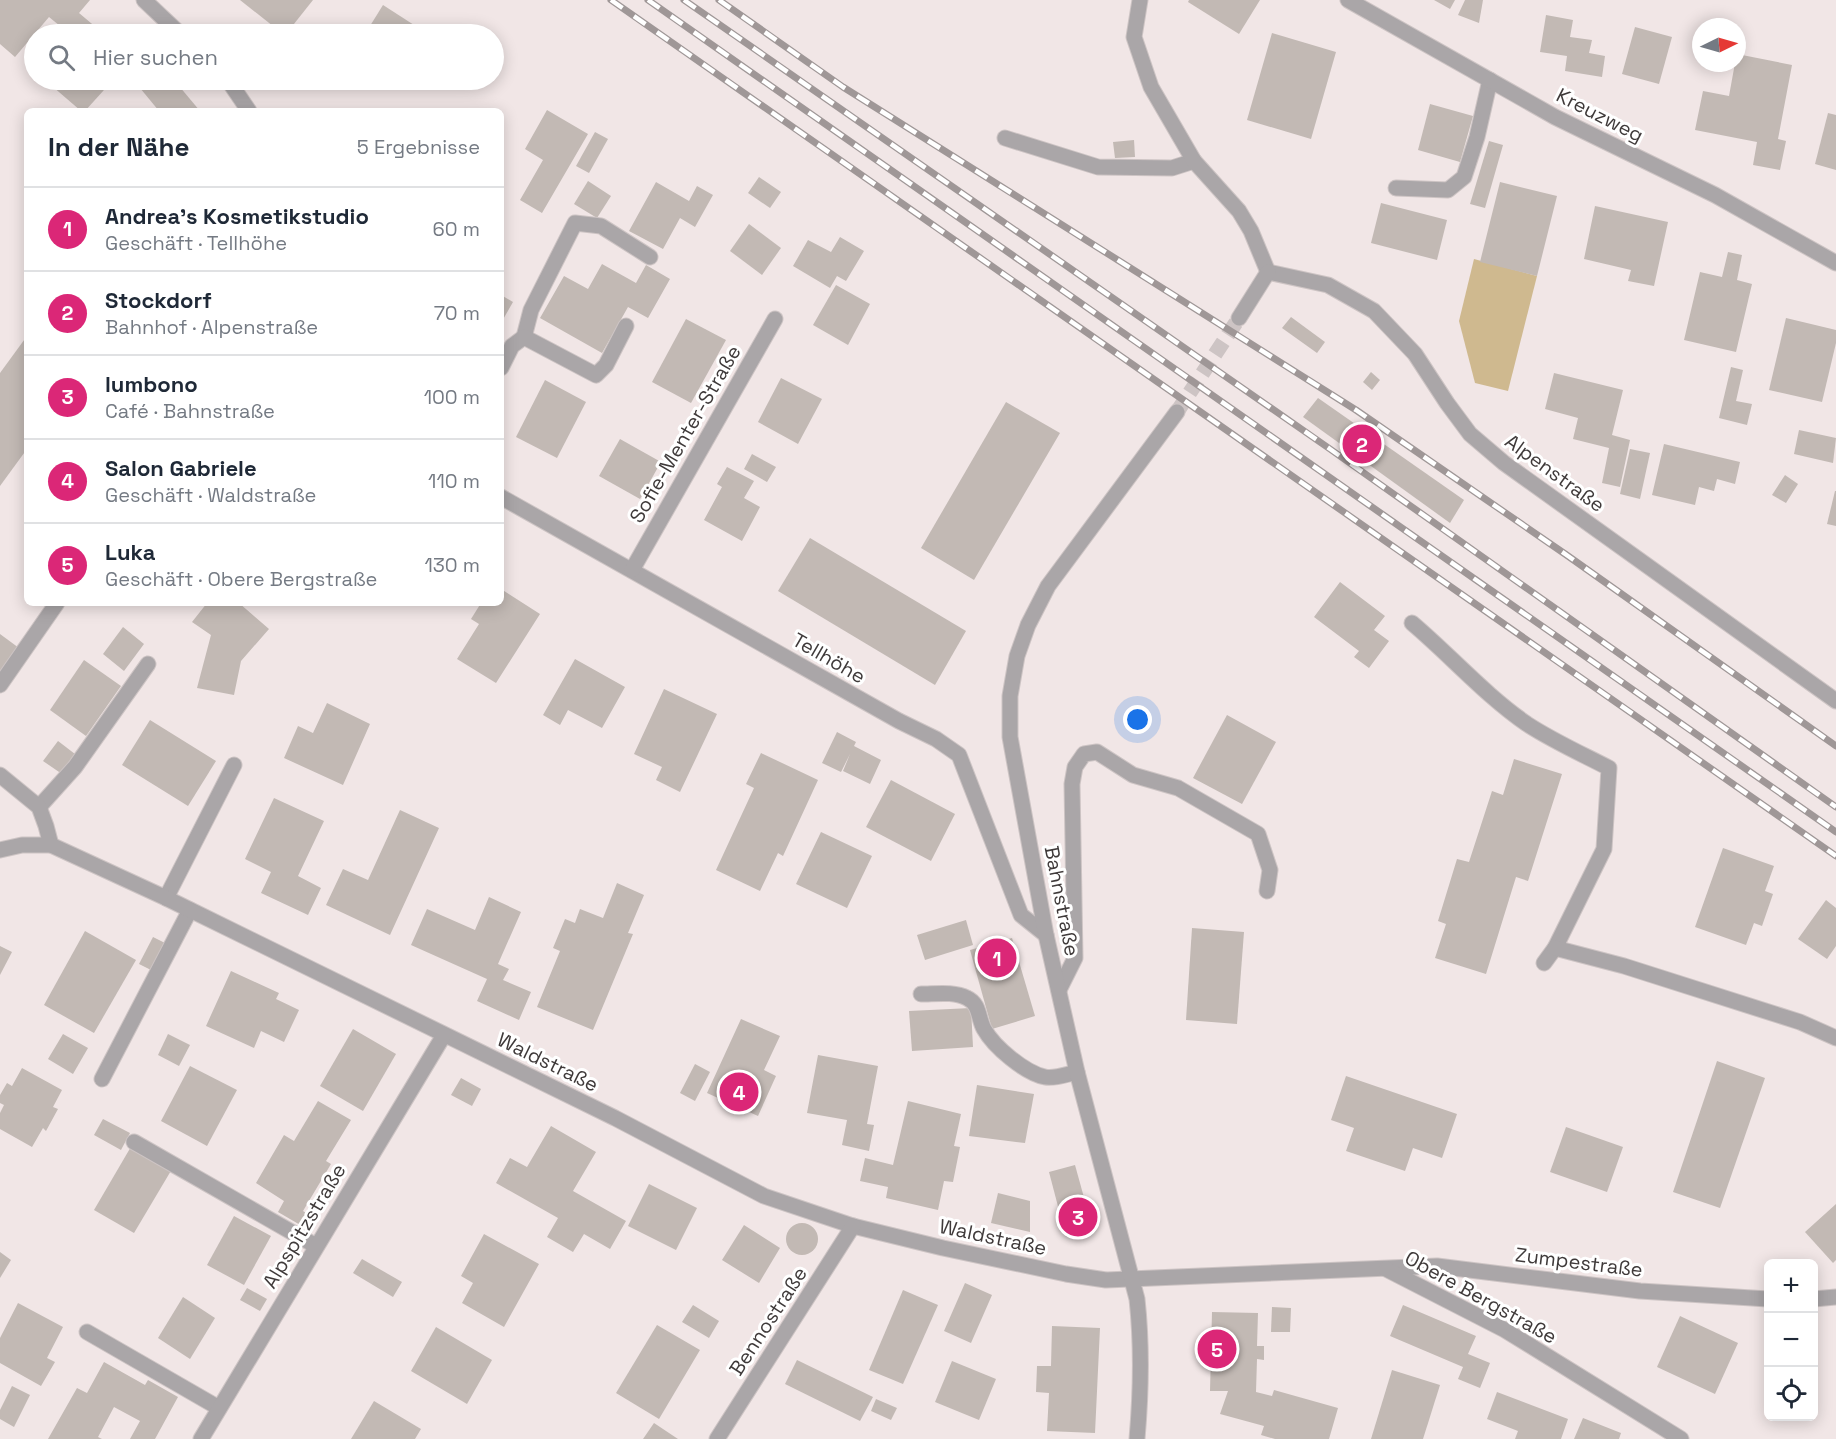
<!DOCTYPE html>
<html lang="de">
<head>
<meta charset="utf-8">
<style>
  body { margin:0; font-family:"Space Grotesk",sans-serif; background:#f2f2f3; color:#1f2937 }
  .controls { position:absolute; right:18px; bottom:18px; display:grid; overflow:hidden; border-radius:9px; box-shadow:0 3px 15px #0003 }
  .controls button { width:54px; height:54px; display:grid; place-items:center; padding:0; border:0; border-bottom:2px solid #e0e1e3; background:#fff; color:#1f2937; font:30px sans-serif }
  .compass { position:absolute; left:1692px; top:18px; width:54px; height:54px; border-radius:50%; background:#fff; box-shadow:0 3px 15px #0003; rotate:85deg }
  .you { position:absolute; left:1138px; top:720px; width:21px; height:21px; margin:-15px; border:4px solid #fff; border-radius:50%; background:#1a73e8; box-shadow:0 0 0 9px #1a73e833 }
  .badge { display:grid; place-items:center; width:39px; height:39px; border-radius:50%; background:#db2777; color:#fff; font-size:20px; font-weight:700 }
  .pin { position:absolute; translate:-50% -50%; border:3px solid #fff; box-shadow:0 2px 6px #0006 }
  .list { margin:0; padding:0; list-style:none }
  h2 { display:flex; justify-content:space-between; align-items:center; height:78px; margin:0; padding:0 24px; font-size:26px }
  h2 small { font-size:20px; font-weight:400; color:#747a83 }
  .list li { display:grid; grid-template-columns:39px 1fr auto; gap:18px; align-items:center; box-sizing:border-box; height:84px; padding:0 24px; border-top:2px solid #e0e1e3 }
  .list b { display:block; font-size:22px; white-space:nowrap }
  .list p { margin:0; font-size:20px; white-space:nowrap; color:#747a83 }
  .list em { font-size:20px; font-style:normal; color:#747a83 }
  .icon { flex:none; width:33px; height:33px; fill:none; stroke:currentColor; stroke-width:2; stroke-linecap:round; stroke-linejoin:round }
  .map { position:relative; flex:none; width:1836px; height:1439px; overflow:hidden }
  .search { position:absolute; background:#fff; box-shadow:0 3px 15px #0003; left:24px; top:24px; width:480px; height:66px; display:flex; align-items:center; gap:15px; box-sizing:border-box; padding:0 21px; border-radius:33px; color:#747a83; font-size:22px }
  .panel { position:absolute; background:#fff; box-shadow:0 3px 15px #0003; left:24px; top:108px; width:480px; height:498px; border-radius:9px }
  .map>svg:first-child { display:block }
  .green { fill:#cfb98f }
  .building { fill:#c2b9b4 }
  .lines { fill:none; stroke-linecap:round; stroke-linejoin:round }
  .street-tunnel { stroke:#cdc4c4; stroke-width:15; stroke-dasharray:15 8; stroke-linecap:butt }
  .lane-casing { stroke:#cdc4c4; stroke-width:17 }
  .street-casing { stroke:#cdc4c4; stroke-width:17 }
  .lane { stroke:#aaa6a8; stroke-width:15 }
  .street { stroke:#aaa6a8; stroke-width:15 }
  .rail-casing { stroke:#9f9797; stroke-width:7 }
  .rail { stroke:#fff; stroke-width:4.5; stroke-dasharray:14; stroke-linecap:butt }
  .labels { text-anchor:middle; stroke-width:6; stroke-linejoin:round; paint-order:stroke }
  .street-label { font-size:20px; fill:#3f3a3a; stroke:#fff }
</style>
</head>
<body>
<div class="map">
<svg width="1836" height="1439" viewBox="0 0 1836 1439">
  <rect width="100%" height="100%" fill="#f1e6e6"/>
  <!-- green -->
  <polygon class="green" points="1474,259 1537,276 1508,391 1475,383 1459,321"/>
  <!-- building -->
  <g class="building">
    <polygon points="0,0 90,0 79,13 104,34 61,34 65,30 49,17 15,57 0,44"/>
    <polygon points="240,0 313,0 286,34 283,34"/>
    <polygon points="1189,0 1260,0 1239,34 1188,2"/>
    <polygon points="1434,0 1455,0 1450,9"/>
    <polygon points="1465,0 1483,0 1479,23 1458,15"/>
    <polygon points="383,5 428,34 365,34"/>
    <polygon points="1546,15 1573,20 1570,37 1592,40 1589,53 1605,56 1602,77 1565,71 1567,56 1540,52"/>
    <polygon points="1635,27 1672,37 1659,84 1622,74"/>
    <polygon points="1272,33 1336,52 1311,139 1247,120"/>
    <polygon points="1737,54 1792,65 1778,139 1786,141 1780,170 1753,165 1757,142 1695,130 1703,91 1729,96 1735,63 1737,63"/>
    <polygon points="45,80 113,80 85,111 81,111"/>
    <polygon points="151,80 174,80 200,111 159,111 140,88"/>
    <polygon points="1430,104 1473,116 1460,162 1418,150"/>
    <polygon points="547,110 588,134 542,213 520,200 543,160 525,149"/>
    <polygon points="1828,113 1836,115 1836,170 1815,164"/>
    <polygon points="595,132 608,139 589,173 576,166"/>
    <polygon points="1134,140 1135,157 1115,158 1113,142"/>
    <polygon points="1489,141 1503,145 1485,208 1470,204"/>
    <polygon points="759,177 781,192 770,208 748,193"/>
    <polygon points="588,181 611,196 597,218 574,204"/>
    <polygon points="656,182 689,201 697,186 713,195 695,227 680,218 663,249 629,231"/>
    <polygon points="1500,182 1557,196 1537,276 1480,262"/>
    <polygon points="1381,203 1447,220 1437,260 1371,243"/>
    <polygon points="1595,206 1668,222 1654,286 1628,281 1631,270 1584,259"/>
    <polygon points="749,224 781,248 762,275 730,251"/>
    <polygon points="840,237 864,251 846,281 837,276 830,288 793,266 808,240 831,252"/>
    <polygon points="1728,252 1742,255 1737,280 1752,284 1736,352 1684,340 1700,272 1722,277"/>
    <polygon points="602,264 636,283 646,265 670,279 648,318 628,307 602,353 540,318 564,276 588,289"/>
    <polygon points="836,285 870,304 848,345 813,325"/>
    <polygon points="501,295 513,302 501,323"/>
    <polygon points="1291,317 1325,342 1317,353 1282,328"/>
    <polygon points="1786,318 1836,330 1836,343 1822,402 1769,390"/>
    <polygon points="686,319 726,340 691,403 652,382"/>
    <polygon points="27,336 27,449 0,486 0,373"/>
    <polygon points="1731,367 1743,370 1736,401 1752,404 1747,425 1719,418"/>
    <polygon points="1371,372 1380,380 1372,390 1363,382"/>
    <polygon points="1554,373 1623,390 1612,435 1630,440 1620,487 1602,483 1609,448 1573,439 1578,418 1545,409"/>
    <polygon points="781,378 822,399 798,444 758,422"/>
    <polygon points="545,380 586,402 557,458 516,437"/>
    <polygon points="1318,398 1464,500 1450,523 1303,417"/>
    <polygon points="1006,402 1060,433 974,580 921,548"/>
    <polygon points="1799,430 1836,438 1833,463 1794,454"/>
    <polygon points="620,439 661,462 640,499 599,476"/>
    <polygon points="1664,444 1740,462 1735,484 1717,479 1714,491 1699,487 1695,505 1652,495"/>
    <polygon points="1630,449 1650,453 1640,499 1620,494"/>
    <polygon points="752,454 776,467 767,482 744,469"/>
    <polygon points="727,467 754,481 744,498 760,507 742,541 704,520 722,487 717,484"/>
    <polygon points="1785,475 1798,484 1786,503 1772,495"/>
    <polygon points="1835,491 1836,491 1836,526 1827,524"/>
    <polygon points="810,538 966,631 935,685 778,591"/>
    <polygon points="1340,582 1385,616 1374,630 1389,641 1369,668 1354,657 1359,651 1314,617"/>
    <polygon points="501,589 540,614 496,683 457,659 479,624 471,619 481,603 501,603"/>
    <polygon points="207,603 239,603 269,629 241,661 234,695 197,688 211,635 192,622"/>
    <polygon points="123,627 144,644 124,671 103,654"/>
    <polygon points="0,634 19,648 0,673"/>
    <polygon points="575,659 625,687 602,728 568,710 560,725 543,715"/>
    <polygon points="84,660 121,686 86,736 50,710"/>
    <polygon points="664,689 717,714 680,792 656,780 662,767 634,754"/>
    <polygon points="327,703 370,724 343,785 284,758 298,726 313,733"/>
    <polygon points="1227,715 1276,742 1242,804 1193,778"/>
    <polygon points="150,720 216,761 188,806 122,765"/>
    <polygon points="837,732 856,742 854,746 881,760 870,784 843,771 850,754 841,772 822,763"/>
    <polygon points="58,741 75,754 62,774 43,761"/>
    <polygon points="761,753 818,780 783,856 778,853 760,891 716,870 754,788 746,784"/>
    <polygon points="1514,759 1562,774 1528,881 1516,877 1486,974 1435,958 1446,924 1438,921 1457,859 1469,862 1492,791 1503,795"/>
    <polygon points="891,780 955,814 931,861 866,827"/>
    <polygon points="274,798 324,821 298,876 321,888 308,915 261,893 271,872 245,859"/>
    <polygon points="400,810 439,828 390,935 326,905 343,869 368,880"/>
    <polygon points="821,832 872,856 847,908 796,884"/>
    <polygon points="1723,848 1774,866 1765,891 1773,894 1762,926 1754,923 1746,945 1695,927"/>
    <polygon points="617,883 644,895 628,933 633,934 593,1030 537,1007 560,951 553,948 565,919 575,923 580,909 603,918"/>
    <polygon points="489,897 521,912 498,964 509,969 503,980 531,992 519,1020 477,1001 487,979 411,945 427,909 475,930"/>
    <polygon points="1826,900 1836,908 1836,946 1827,959 1798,939"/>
    <polygon points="966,920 973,945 925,960 917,935"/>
    <polygon points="1192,928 1244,932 1237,1024 1186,1020"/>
    <polygon points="85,931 136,960 94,1033 44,1005"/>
    <polygon points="153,937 165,943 151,970 139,964"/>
    <polygon points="1012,938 1035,1016 992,1029 970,950"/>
    <polygon points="0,946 12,952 0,975"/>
    <polygon points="231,971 279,993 276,999 299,1010 284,1042 261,1031 254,1048 206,1026"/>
    <polygon points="971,1008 973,1047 912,1051 909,1011"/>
    <polygon points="741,1019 780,1036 764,1070 776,1076 758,1116 707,1093"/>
    <polygon points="353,1029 396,1054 363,1111 320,1086"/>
    <polygon points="63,1034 88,1048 73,1074 48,1059"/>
    <polygon points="168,1034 190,1045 179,1066 158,1055"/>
    <polygon points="818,1055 878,1066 867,1124 874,1125 869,1151 842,1145 847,1120 807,1113"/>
    <polygon points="1717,1061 1765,1078 1720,1208 1673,1192"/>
    <polygon points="695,1064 710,1072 695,1101 680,1093"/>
    <polygon points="190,1066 237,1090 207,1146 161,1121"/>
    <polygon points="22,1068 62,1090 53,1107 58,1109 46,1131 43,1128 32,1147 0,1129 0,1113 4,1105 0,1103 0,1095 7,1083 12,1086"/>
    <polygon points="1346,1076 1457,1114 1442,1158 1413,1148 1405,1171 1346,1151 1354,1128 1331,1120"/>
    <polygon points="461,1078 481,1089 472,1106 451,1095"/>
    <polygon points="977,1085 1034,1094 1025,1143 969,1136"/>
    <polygon points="318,1101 351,1120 326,1161 331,1164 303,1211 309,1215 302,1226 278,1212 284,1201 256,1183 284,1135 294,1141"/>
    <polygon points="908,1101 961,1114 954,1146 960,1147 953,1182 944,1181 938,1210 886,1198 888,1187 860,1181 865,1158 893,1165"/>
    <polygon points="103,1119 130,1133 121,1150 94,1135"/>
    <polygon points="551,1126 596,1152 573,1191 626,1221 610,1249 584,1234 573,1252 547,1237 558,1218 496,1183 510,1158 527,1167"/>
    <polygon points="1566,1127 1623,1147 1607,1192 1550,1172"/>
    <polygon points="132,1145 172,1169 134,1233 94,1210"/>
    <polygon points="1075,1165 1093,1230 1066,1237 1049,1172"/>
    <polygon points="649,1184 697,1208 676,1250 628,1226"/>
    <polygon points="998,1193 1030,1201 1030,1232 991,1223"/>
    <polygon points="1836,1204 1836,1260 1833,1263 1805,1232"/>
    <polygon points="234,1216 271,1236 244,1285 207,1265"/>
    <circle cx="802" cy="1239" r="16"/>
    <polygon points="744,1225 780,1248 759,1283 722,1260"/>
    <polygon points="484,1234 539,1264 504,1327 462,1303 473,1283 461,1276"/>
    <polygon points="0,1252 11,1260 0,1278"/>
    <polygon points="362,1259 402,1282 393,1297 353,1273"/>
    <polygon points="965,1283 992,1295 971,1343 944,1331"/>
    <polygon points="247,1288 267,1299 260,1311 240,1300"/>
    <polygon points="903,1290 938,1305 903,1384 869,1370"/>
    <polygon points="183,1297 215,1318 190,1359 158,1338"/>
    <polygon points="18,1303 63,1327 47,1358 55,1362 41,1386 0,1363 0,1338"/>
    <polygon points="693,1305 719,1321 709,1338 682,1322"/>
    <polygon points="1403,1305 1476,1336 1468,1354 1490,1363 1480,1388 1458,1379 1463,1367 1390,1336"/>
    <polygon points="1272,1307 1291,1308 1290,1332 1271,1332"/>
    <polygon points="1212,1312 1258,1313 1257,1346 1264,1346 1264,1360 1257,1359 1256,1392 1272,1396 1274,1390 1338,1408 1329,1439 1275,1439 1261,1435 1264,1426 1220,1414 1228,1391 1210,1391"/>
    <polygon points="1680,1316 1738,1343 1715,1394 1657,1367"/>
    <polygon points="657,1325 700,1350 659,1419 616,1393"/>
    <polygon points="1052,1326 1100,1328 1095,1433 1047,1431 1049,1393 1036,1392 1037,1366 1051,1366"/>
    <polygon points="436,1327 492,1360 467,1404 411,1371"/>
    <polygon points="797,1360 873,1397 860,1421 785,1384"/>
    <polygon points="952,1361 996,1379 979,1420 935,1402"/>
    <polygon points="104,1362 145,1385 148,1380 178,1397 155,1439 130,1439 140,1421 114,1407 98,1437 102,1439 48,1439 77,1388 87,1393"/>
    <polygon points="1392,1370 1440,1385 1423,1439 1371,1439"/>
    <polygon points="12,1386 30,1395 14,1427 0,1419 0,1410"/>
    <polygon points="1497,1392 1568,1419 1561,1439 1515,1439 1518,1431 1487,1419"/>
    <polygon points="876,1399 897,1408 891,1420 871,1411"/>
    <polygon points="374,1401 421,1429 415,1439 351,1439"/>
    <polygon points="1583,1418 1621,1433 1619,1439 1574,1439"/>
    <polygon points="654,1423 678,1439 643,1439"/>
  </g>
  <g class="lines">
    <!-- street-tunnel -->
    <polyline class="street-tunnel" points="1177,412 1239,318"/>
    <defs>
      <g id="lane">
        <polyline points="1005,138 1098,167 1172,168 1194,161"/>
        <polyline points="1396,188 1448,190 1464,177 1477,137 1490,80"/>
        <polyline points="524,337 531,310 575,223 601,226 650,257"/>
        <polyline points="501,368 512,346 524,337 596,375 606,365 626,326"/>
        <path d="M1412 623C1451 656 1485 695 1527 724 1553 741 1582 754 1609 768L1604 849 1555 948 1544 963"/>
        <polyline points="0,685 57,603"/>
        <polyline points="39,807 75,767 148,664"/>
        <polyline points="166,898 234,765"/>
        <polyline points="1059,990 1075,958 1072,784 1075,767 1084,754 1097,752 1133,775 1178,788 1258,834 1270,870 1267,891"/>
        <path d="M921 994C935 994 954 991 967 998 980 1004 978 1018 984 1029 994 1047 1025 1073 1045 1077 1055 1079 1067 1074 1077 1072"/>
        <polyline points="102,1079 190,910"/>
        <polyline points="134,1142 316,1246"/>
        <polyline points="87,1332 219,1408"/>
      </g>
      <g id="street">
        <polyline points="144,0 180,34"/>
        <polyline points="1140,0 1134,37 1151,87 1194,161 1239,211 1251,231 1268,272"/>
        <polyline points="1348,0 1555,117 1715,195 1836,263"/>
        <polyline points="228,80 249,111"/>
        <polyline points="1268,272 1328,285 1374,311 1415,354 1447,403 1470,434 1504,463 1836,701"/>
        <polyline points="1239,318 1268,272"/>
        <polyline points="501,497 899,721 936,739 959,755 1021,915 1046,935"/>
        <polyline points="632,570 775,319"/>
        <polyline points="0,775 39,807 46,826 51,845"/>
        <polyline points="0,850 22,845 51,845 166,898 615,1118 764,1196 853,1226 943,1248 1066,1274 1106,1280 1437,1266 1640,1291 1768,1299"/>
        <polyline points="1555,948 1624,966 1800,1022 1836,1038"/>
        <polyline points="1386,1269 1505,1330 1681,1439"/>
        <polyline points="1814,1299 1836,1297"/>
        <polyline points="201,1439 444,1035"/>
        <polyline points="717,1439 853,1226"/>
        <path d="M1137 1439C1141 1393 1142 1345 1137 1299L1077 1072 1046 935 1010 737V696L1017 656 1028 625 1048 586 1177 412"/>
      </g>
    </defs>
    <!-- lane casing -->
    <use href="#lane" class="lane-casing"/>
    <!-- street casing -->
    <use href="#street" class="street-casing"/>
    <!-- lane -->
    <use href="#lane" class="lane"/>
    <!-- street -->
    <use href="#street" class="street"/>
    <defs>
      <g id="rail">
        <polyline points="611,0 1836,856"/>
        <polyline points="648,0 1836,832"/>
        <polyline points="684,0 1330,449 1836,807"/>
        <polyline points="719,0 843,87 1356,410 1568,556 1836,746"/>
      </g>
    </defs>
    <!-- rail casing -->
    <use href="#rail" class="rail-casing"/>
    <!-- rail -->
    <use href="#rail" class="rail"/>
  </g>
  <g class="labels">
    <!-- street labels -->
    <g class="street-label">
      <text transform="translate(1600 115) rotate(27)" y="7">Kreuzweg</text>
      <text transform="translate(685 434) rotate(-60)" y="7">Sofie-Menter-Straße</text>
      <text transform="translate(1555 473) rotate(36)" y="7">Alpenstraße</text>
      <text transform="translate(829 658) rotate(30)" y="7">Tellhöhe</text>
      <text transform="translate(1062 901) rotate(79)" y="7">Bahnstraße</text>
      <text transform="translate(548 1062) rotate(26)" y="7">Waldstraße</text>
      <text transform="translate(304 1226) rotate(-59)" y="7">Alpspitzstraße</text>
      <text transform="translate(993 1237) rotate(12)" y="7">Waldstraße</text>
      <text transform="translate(1579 1262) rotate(7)" y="7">Zumpestraße</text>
      <text transform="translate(1481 1297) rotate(29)" y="7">Obere Bergstraße</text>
      <text transform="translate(768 1321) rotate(-57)" y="7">Bennostraße</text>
    </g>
  </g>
</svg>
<div class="controls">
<button>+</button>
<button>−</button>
<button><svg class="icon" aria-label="locate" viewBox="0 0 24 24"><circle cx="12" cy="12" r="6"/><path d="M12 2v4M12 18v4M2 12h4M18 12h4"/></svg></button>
</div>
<svg class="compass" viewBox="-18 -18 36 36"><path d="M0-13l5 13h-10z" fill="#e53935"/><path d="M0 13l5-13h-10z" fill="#747a83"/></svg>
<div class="you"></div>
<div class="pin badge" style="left:997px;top:958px">1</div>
<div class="pin badge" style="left:1362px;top:444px">2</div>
<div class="pin badge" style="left:1078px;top:1217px">3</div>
<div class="pin badge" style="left:739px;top:1092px">4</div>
<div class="pin badge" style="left:1217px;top:1349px">5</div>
<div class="search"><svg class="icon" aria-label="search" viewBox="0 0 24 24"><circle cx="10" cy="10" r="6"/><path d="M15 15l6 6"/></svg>Hier suchen</div>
<section class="panel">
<h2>In der Nähe<small>5 Ergebnisse</small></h2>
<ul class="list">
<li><span class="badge">1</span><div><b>Andrea's Kosmetikstudio</b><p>Geschäft · Tellhöhe</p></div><em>60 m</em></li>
<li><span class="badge">2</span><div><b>Stockdorf</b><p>Bahnhof · Alpenstraße</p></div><em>70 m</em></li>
<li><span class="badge">3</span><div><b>lumbono</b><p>Café · Bahnstraße</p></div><em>100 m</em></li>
<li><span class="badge">4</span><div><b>Salon Gabriele</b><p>Geschäft · Waldstraße</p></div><em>110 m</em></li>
<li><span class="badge">5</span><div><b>Luka</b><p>Geschäft · Obere Bergstraße</p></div><em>130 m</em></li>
</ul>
</section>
</div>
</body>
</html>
